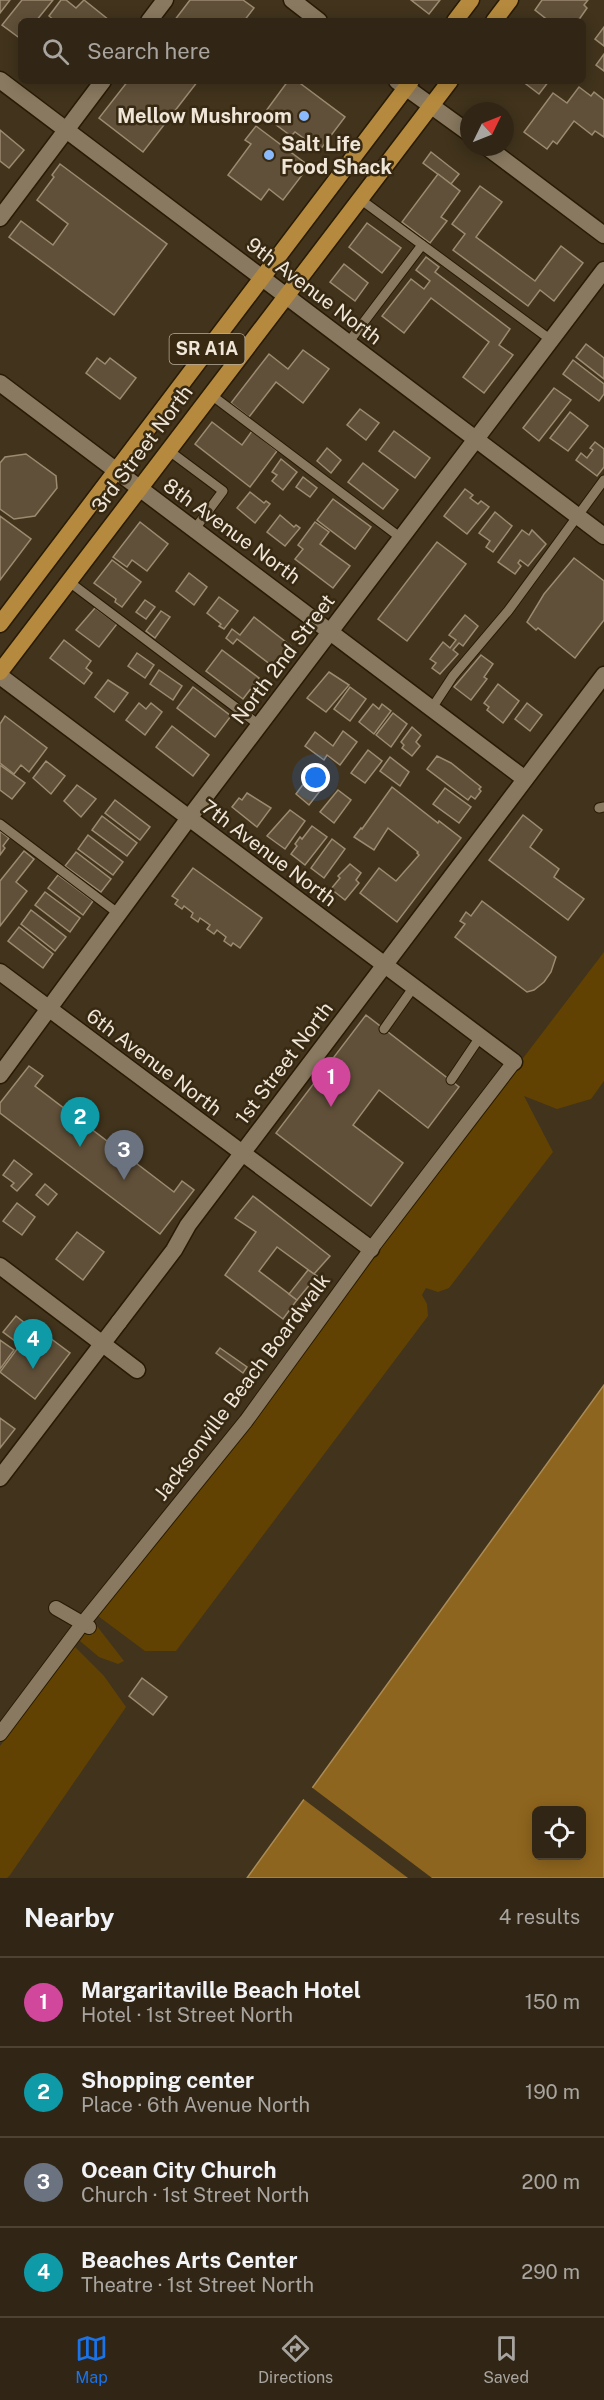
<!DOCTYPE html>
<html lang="en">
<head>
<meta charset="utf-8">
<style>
  body { margin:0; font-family:"Public Sans",sans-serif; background:#392e1e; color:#f1f3f6 }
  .controls { position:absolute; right:18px; bottom:18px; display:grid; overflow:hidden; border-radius:9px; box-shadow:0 3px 15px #0003 }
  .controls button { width:54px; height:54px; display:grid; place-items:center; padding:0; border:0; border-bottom:2px solid #4c4334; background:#312615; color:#f1f3f6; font:30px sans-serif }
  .compass { position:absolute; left:460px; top:102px; width:54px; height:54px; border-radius:50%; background:#312615; box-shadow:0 3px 15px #0003; rotate:47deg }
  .you { position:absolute; left:316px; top:778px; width:21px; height:21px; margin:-15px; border:4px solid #fff; border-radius:50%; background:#1a73e8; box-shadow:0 0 0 9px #1a73e833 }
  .badge { display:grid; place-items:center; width:39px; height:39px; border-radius:50%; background:#1a73e8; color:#fff; font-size:20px; font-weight:700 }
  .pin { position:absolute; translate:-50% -50px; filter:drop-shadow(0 2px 3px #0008) }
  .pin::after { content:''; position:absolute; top:32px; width:21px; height:18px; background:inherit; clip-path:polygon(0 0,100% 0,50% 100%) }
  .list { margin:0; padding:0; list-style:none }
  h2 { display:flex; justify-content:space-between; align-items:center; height:78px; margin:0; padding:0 24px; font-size:26px }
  h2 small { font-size:20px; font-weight:400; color:#a8a5a0 }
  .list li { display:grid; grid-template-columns:39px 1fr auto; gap:18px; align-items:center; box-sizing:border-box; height:90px; padding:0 24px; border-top:2px solid #4c4334 }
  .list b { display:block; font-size:22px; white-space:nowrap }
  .list p { margin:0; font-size:20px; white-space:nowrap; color:#a8a5a0 }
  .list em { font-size:20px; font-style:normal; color:#a8a5a0 }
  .icon { flex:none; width:33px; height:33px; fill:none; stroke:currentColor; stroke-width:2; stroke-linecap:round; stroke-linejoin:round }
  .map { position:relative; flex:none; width:604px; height:1878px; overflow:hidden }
  .search { position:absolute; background:#312615; box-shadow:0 3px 15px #0003; left:18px; right:18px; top:18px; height:66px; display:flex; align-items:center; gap:15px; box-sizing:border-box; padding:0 21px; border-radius:9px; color:#a8a5a0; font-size:22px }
  .sheet { height:438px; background:#312615 }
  nav { display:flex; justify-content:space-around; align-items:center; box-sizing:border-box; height:84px; border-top:2px solid #4c4334; background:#312615; font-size:16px; color:#a8a5a0 }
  nav a { display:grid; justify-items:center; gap:3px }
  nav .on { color:#1a73e8 }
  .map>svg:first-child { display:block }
  .green { fill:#624202 }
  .water { fill:#8e651e; stroke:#ab8c56; stroke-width:1.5; fill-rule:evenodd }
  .pier { fill:#41331c }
  .building { fill:#605039; stroke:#9c8b71; stroke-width:1.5 }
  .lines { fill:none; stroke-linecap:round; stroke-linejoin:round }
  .service-casing { stroke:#281a04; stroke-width:11 }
  .pedestrian-casing { stroke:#281a04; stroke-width:16 }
  .minor-casing { stroke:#281a04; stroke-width:19 }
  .tertiary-casing { stroke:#281a04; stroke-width:19 }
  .primary-casing { stroke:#281a04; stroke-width:19 }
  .service { stroke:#897960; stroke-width:9 }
  .pedestrian { stroke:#897960; stroke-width:14 }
  .minor { stroke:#897960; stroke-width:16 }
  .tertiary { stroke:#897960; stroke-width:16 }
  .primary { stroke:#b58a3e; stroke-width:16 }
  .poi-dot { fill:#8bbafc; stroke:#372912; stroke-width:2 }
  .labels { text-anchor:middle; stroke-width:5; stroke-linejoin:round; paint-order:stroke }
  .shield { fill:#372912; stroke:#b8ad9d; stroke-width:1.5 }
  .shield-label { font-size:18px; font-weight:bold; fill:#efe6d8 }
  .poi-label { font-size:20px; font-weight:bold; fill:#efe6d8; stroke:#372912; text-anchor:end }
  .street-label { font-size:20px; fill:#efe6d8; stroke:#372912 }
</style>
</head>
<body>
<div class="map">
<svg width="604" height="1878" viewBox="0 0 604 1878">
  <rect width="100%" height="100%" fill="#41331c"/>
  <!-- green -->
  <g class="green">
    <polygon points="604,952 604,1081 591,1099 557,1109 524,1096 553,1152 449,1288 438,1292 426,1288 422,1295 427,1304 428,1316 176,1651 145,1651 98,1616"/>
    <polygon points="93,1621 124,1661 118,1664 99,1657 80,1641"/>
    <polygon points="75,1647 104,1676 126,1707 10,1875 7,1878 0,1878 0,1746"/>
  </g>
  <!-- water -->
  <path class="water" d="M604 1385V1878H247ZM536 1810H582V1856H536Z"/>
  <!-- pier -->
  <polygon class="pier" points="310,1786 432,1878 408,1878 302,1798"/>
  <!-- building -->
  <g class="building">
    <polygon points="0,0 10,0 0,13"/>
    <polygon points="22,0 53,0 36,21 21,21 21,39 2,25"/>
    <polygon points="61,0 66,0 76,8 84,0 109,20 55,21 49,16"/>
    <polygon points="190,0 243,0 254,8 244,21 174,21"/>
    <polygon points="411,0 440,0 429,14"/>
    <polygon points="542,0 588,0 584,5 587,8 578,21 549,21 535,10"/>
    <polygon points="604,27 604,46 595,39"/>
    <polygon points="604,54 604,71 596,65"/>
    <polygon points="128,81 198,81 143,152 99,118"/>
    <polygon points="288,81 297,81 345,117 320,150 295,132 291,136 263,115"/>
    <polygon points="522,81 549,81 539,94"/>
    <polygon points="579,87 591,96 594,92 604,100 604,137 595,131 592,135 574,121 557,144 553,141 547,149 524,132 553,93 567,103"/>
    <polygon points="256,126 309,166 283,200 269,189 261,200 228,175 251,144 245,140"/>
    <polygon points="0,130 24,150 9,168 0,161"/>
    <polygon points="431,152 459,174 451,184 423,163"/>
    <polygon points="60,164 167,244 114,315 9,237 21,221 53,245 68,224 37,200 54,177 52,175"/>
    <polygon points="438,174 460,191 441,217 447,221 430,243 402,222"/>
    <polygon points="480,186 502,202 476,237 535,281 561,246 583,263 554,301 540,290 528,306 453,250 465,234 452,224"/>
    <polygon points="367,223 401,248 382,273 349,247"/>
    <polygon points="426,257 439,267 435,272 510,329 499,345 513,355 484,393 463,377 489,342 431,298 404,333 382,316 411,279 424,289 430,281 416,270"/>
    <polygon points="344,264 368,283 355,301 330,282"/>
    <polygon points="586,344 604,358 604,379 576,357"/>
    <polygon points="303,350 329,369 303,403 276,382 249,417 231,403 269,354 288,369"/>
    <polygon points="97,358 105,364 110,358 136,378 120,399 86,373"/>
    <polygon points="573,360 604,384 604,394 599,401 563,374"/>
    <polygon points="554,388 571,400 539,441 523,428"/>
    <polygon points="360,409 379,423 366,440 347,425"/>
    <polygon points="570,412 588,426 568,451 550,438"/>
    <polygon points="212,422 242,445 252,431 277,451 250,487 195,444"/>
    <polygon points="394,431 430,458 415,478 379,451"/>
    <polygon points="595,442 604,449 604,467 597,476 576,460 581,453 587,458 593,450 590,448"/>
    <polygon points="327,448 341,460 331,473 317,461"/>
    <polygon points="26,454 56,476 57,488 35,516 14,519 0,509 0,463 5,457"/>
    <polygon points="281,459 297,472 283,490 272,481 277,475 272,472"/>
    <polygon points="363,463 398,490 383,509 348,482"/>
    <polygon points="303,477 317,488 310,497 296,487"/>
    <polygon points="465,489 473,495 470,498 478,504 481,501 489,507 467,534 444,516"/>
    <polygon points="250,492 264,503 266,501 270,504 255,523 237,508"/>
    <polygon points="333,499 371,527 355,549 317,520"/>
    <polygon points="495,512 512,526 493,552 486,547 490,541 479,533"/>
    <polygon points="280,515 294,527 296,525 300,528 285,546 267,532"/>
    <polygon points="0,516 31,539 0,580"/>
    <polygon points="140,522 168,544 147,571 132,560 127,567 113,557"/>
    <polygon points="315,522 329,532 320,544 350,566 333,588 295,559 303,549 298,545"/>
    <polygon points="522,530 529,535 532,530 546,544 528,566 520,560 518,563 521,566 515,574 498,562"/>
    <polygon points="437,542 466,564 407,641 378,619"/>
    <polygon points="574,558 604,581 604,620 575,658 538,628 536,630 527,622 544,594"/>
    <polygon points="112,560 141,582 122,607 115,602 116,599 94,583"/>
    <polygon points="189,573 207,587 194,605 176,591"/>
    <polygon points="219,597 238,611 224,629 219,626 221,624 207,613"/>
    <polygon points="145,600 155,607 146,619 136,612"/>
    <polygon points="95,608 117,624 99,647 76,630"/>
    <polygon points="161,611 170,617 155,638 146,631"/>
    <polygon points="465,615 478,626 463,646 459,643 453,650 458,654 440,674 432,668 436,663 430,659 443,642 450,648 456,640 449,635"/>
    <polygon points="254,617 291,646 275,668 237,639 233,644 226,638 232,629 240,635"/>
    <polygon points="64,640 91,661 86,668 92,673 84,684 50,658"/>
    <polygon points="222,650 259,678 243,699 206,671"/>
    <polygon points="137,653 154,665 145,678 128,666"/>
    <polygon points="481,655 493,664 484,677 487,679 471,700 454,687"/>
    <polygon points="159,670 182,686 173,700 150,684"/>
    <polygon points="329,672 349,685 326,712 307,698"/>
    <polygon points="108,680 128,693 114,712 95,697"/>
    <polygon points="498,684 519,701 503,723 487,710 489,707 484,703"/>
    <polygon points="193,687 231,716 215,737 177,708"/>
    <polygon points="350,687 366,699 350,721 334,709"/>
    <polygon points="139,703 146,709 151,703 162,712 145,735 126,720"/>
    <polygon points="527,703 542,715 530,731 515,719"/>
    <polygon points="373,704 379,709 382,704 391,711 374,734 359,722"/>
    <polygon points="393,713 407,724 391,747 376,735"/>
    <polygon points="5,716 47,748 29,772 21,765 14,774 0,763 0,724"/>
    <polygon points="172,726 209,755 193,776 156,747"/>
    <polygon points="412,727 421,735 416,742 420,746 412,756 402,748 404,745 401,742"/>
    <polygon points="343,731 357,742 340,765 327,755 324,760 305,746 315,732 333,746"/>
    <polygon points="368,750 382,761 365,783 351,773"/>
    <polygon points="437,756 451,763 481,787 479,789 481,791 475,799 471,796 468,800 427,769"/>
    <polygon points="390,757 409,772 400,786 380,771"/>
    <polygon points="46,761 65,776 51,794 33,778"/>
    <polygon points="0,765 25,783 12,799 0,790"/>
    <polygon points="313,771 327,782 309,805 296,794"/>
    <polygon points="77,785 96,799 81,817 64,801"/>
    <polygon points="392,787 438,823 439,821 461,838 397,922 360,893 379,868 396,881 419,855 417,853 418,852 388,828 374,850 354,837 361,828 362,829"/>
    <polygon points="445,788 471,807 459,823 433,804"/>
    <polygon points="338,790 351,800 334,823 320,812"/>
    <polygon points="247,793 271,808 257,827 232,807 239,798 242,800"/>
    <polygon points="115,800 150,827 140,840 105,813"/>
    <polygon points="290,810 305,821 285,849 267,836"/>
    <polygon points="523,815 542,830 530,847 559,869 554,877 584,899 568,920 489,860"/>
    <polygon points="102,816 137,843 127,856 92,830"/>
    <polygon points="312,826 327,837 305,865 291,854 297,846 295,844 300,837 302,839"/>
    <polygon points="0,831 9,838 3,846 5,848 0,855"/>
    <polygon points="88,835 123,862 113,875 78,849"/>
    <polygon points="332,839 345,849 324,878 311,868"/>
    <polygon points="24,851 34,859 16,882 27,891 0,926 0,881"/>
    <polygon points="76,852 111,879 101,892 65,866"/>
    <polygon points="350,864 361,873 356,880 359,883 345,900 331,889 340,878 338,876"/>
    <polygon points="193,868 262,918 240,948 233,943 231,946 224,941 226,937 217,930 214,934 207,929 210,925 200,918 198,922 191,917 193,913 184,906 182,909 175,904 178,900 172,896"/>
    <polygon points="58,875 93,901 83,915 48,888"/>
    <polygon points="45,892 80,918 70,932 35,905"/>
    <polygon points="482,901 556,957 551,972 544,982 534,990 527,992 455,937 465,924 460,921 466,912 471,916"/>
    <polygon points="31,910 66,937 55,951 21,924"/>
    <polygon points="19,927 53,954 43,968 8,941"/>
    <polygon points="366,1015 459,1087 428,1128 379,1090 353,1125 403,1163 371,1206 276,1133"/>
    <polygon points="29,1066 43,1076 35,1086 174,1192 182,1181 194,1190 160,1234 0,1113 0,1103"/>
    <polygon points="14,1160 32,1174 17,1191 11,1186 14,1183 3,1175"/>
    <polygon points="45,1184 57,1194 48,1205 36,1195"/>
    <polygon points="253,1196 330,1256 314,1274 277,1247 259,1271 297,1300 283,1319 225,1275 256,1232 235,1218"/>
    <polygon points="17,1203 35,1217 22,1235 3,1221"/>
    <polygon points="77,1232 104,1252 83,1280 56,1259"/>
    <polygon points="308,1270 317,1276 297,1300 289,1294"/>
    <polygon points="16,1316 31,1328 19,1344 3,1332"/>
    <polygon points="34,1326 70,1353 35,1399 0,1372"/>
    <polygon points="0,1340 14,1350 0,1369"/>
    <polygon points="220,1348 247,1367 243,1373 216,1353"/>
    <polygon points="0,1418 15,1429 0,1448"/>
    <polygon points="142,1678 167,1697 153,1715 129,1696"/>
  </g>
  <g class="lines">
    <defs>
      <g id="service">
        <polyline points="360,199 551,340"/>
        <polyline points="348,343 422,245"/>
        <polyline points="210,394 401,538"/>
        <polyline points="168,450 223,491 194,530"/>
        <polyline points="68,581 259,725"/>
        <polyline points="432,708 453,676 508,611 604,480"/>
        <polyline points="599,808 604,807"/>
        <polyline points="0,824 119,914"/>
        <polyline points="384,1029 413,988"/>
        <polyline points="451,1080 480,1037"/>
      </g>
      <g id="pedestrian">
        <polyline points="56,1608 89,1627"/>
        <polyline points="0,1734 83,1623 246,1421 371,1249 514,1062"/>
      </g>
      <g id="minor">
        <polyline points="292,0 319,21"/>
        <polyline points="149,21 165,0"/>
        <polyline points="0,80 604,536"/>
        <polyline points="397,81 469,133"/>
        <polyline points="487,147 604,235"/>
        <polyline points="0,218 103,81"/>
        <polyline points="0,383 525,779"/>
        <polyline points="0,676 514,1062"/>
        <polyline points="0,972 371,1249"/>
        <polyline points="0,1075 189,818 604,270"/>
        <polyline points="0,1266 137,1370"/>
        <polyline points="0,1478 119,1322"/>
      </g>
      <polyline id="tertiary" points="119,1322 174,1250 188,1225 604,675"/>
      <g id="primary">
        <polyline points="455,21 471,0"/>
        <polyline points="494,21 510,0"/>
        <polyline points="0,624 411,81"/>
        <polyline points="0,672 450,81"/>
      </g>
    </defs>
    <!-- service casing -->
    <use href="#service" class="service-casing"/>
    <!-- pedestrian casing -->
    <use href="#pedestrian" class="pedestrian-casing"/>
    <!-- minor casing -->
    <use href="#minor" class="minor-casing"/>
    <!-- tertiary casing -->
    <use href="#tertiary" class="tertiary-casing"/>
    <!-- primary casing -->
    <use href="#primary" class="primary-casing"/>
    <!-- service -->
    <use href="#service" class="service"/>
    <!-- pedestrian -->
    <use href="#pedestrian" class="pedestrian"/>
    <!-- minor -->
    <use href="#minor" class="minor"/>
    <!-- tertiary -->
    <use href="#tertiary" class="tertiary"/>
    <!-- primary -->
    <use href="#primary" class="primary"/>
  </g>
  <!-- markers -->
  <g class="poi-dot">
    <circle cx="304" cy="116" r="6"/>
    <circle cx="269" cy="155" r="6"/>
  </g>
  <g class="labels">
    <!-- shield labels -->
    <rect class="shield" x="169.5" y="334" width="75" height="30" rx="4.5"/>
    <g class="shield-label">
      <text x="207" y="355">SR A1A</text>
    </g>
    <!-- poi labels -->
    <g class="poi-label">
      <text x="292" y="123">Mellow Mushroom</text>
      <text x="281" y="151" text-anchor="start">Salt Life<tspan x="281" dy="23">Food Shack</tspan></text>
    </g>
    <!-- street labels -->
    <g class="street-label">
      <text transform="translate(314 291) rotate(37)" y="7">9th Avenue North</text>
      <text transform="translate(142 449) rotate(-53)" y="7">3rd Street North</text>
      <text transform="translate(232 531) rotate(36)" y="7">8th Avenue North</text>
      <text transform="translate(283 659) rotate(-53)" y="7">North 2nd Street</text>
      <text transform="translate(269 853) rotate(37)" y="7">7th Avenue North</text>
      <text transform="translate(154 1062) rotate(37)" y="7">6th Avenue North</text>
      <text transform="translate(284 1063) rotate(-53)" y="7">1st Street North</text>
      <text transform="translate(242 1387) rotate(-53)" y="7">Jacksonville Beach Boardwalk</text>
    </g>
  </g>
</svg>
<div class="controls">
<button><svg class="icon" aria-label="locate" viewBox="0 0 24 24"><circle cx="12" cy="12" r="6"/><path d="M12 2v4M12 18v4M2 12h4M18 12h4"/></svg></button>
</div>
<svg class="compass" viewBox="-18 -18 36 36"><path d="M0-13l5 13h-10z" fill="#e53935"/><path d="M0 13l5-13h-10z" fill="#a8a5a0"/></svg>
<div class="you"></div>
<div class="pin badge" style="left:331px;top:1107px;background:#d1479c">1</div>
<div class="pin badge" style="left:80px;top:1147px;background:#0f9aa8">2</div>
<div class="pin badge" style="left:124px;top:1180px;background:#6b7280">3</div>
<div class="pin badge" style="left:33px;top:1369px;background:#0f9aa8">4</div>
<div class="search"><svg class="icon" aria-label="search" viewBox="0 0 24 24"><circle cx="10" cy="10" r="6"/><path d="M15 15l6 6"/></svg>Search here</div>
</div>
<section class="sheet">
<h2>Nearby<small>4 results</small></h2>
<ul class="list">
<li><span class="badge" style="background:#d1479c">1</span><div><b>Margaritaville Beach Hotel</b><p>Hotel · 1st Street North</p></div><em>150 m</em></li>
<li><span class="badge" style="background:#0f9aa8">2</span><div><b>Shopping center</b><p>Place · 6th Avenue North</p></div><em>190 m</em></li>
<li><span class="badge" style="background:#6b7280">3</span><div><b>Ocean City Church</b><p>Church · 1st Street North</p></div><em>200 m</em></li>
<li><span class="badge" style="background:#0f9aa8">4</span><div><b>Beaches Arts Center</b><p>Theatre · 1st Street North</p></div><em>290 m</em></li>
</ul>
</section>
<nav>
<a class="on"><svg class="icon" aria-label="map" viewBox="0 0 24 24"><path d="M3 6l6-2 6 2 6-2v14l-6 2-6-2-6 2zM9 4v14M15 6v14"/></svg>Map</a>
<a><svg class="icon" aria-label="directions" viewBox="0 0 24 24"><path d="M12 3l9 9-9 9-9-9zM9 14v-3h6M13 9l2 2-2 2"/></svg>Directions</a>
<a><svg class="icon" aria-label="saved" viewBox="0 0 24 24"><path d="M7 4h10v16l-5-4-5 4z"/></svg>Saved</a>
</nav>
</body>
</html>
